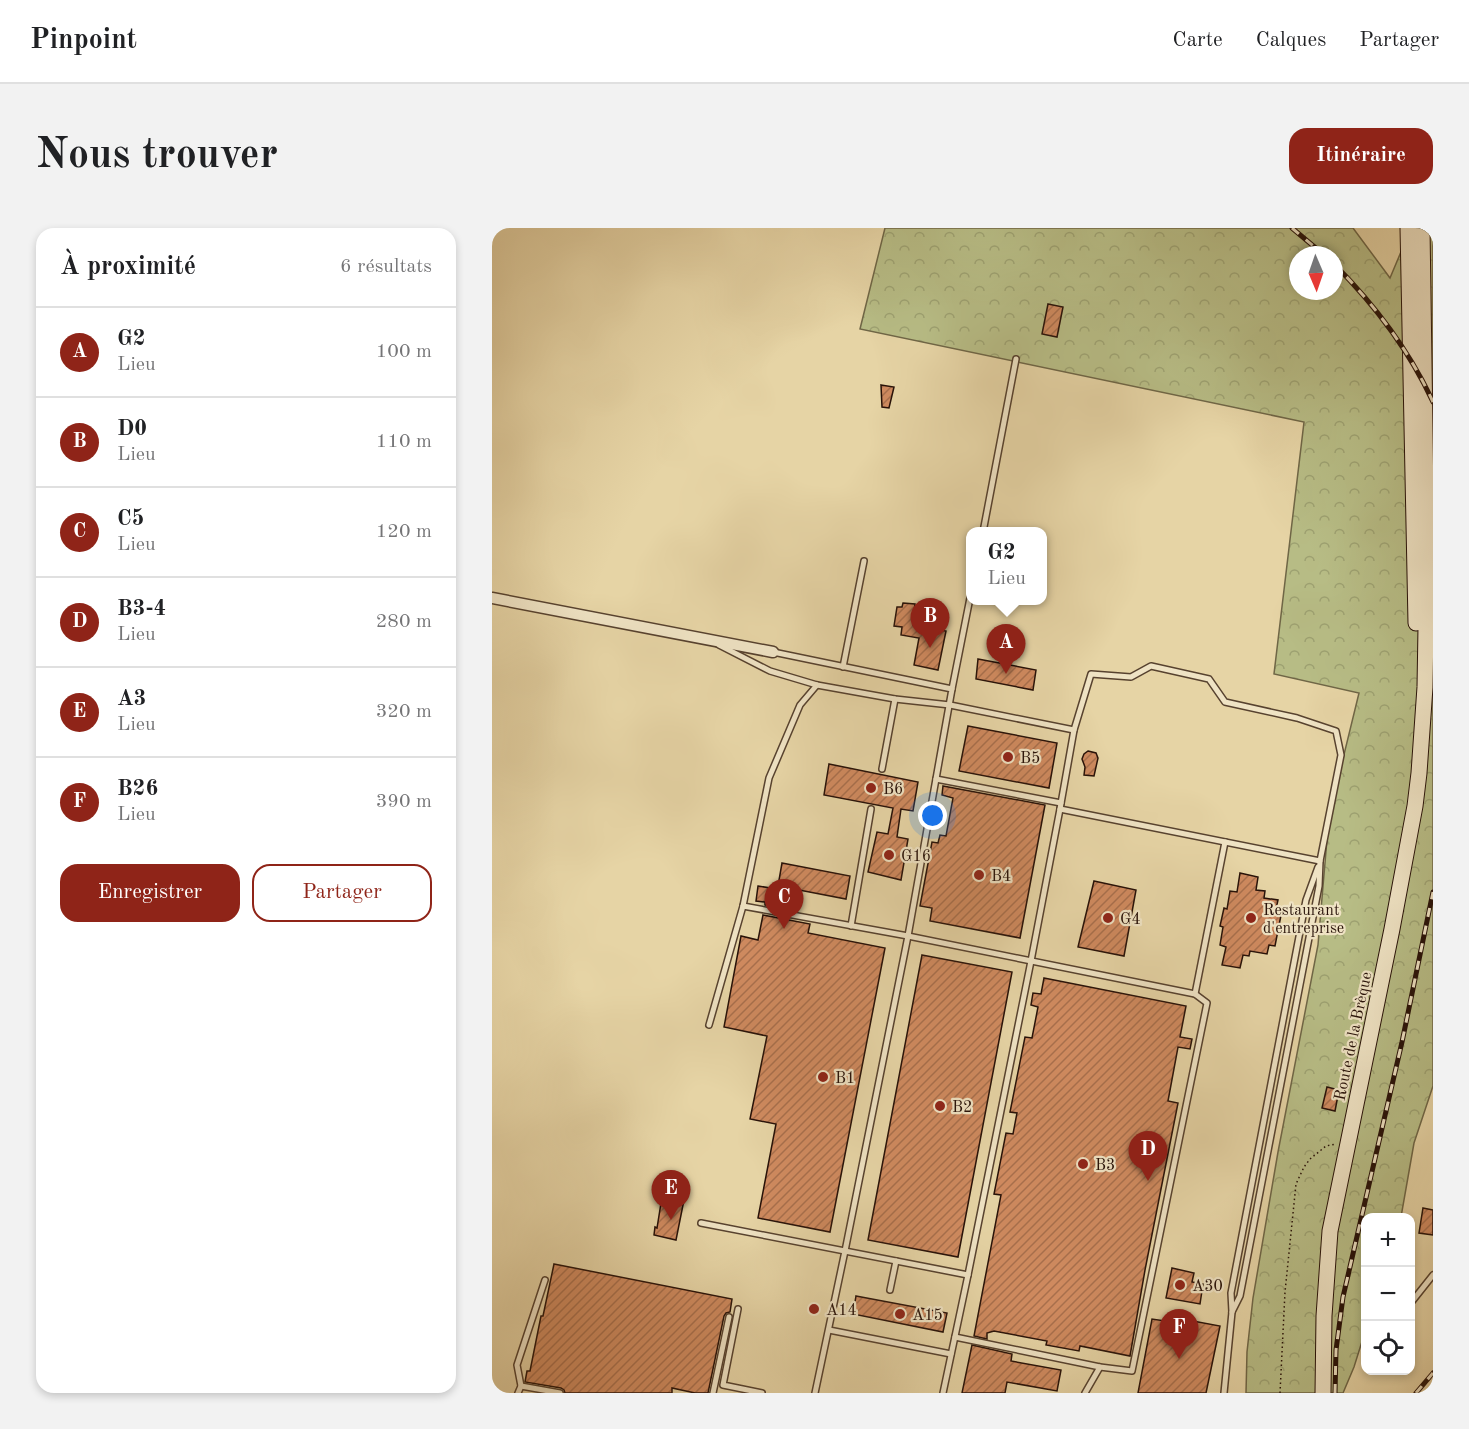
<!DOCTYPE html>
<html lang="fr">
<head>
<meta charset="utf-8">
<style>
  body { margin:0; font-family:"Old Standard TT",serif; background:#f2f2f2; color:#202124 }
  .controls { position:absolute; right:18px; bottom:18px; display:grid; overflow:hidden; border-radius:12px; box-shadow:0 3px 9px #0003 }
  .controls button { width:54px; height:54px; display:grid; place-items:center; padding:0; border:0; border-bottom:2px solid #e0e0e0; background:#fff; color:#202124; font:30px sans-serif }
  .compass { position:absolute; left:797px; top:18px; width:54px; height:54px; border-radius:50%; background:#fff; box-shadow:0 3px 9px #0003; rotate:178deg }
  .you { position:absolute; left:441px; top:588px; width:21px; height:21px; margin:-15px; border:4px solid #fff; border-radius:50%; background:#1a73e8; box-shadow:0 0 0 9px #1a73e833 }
  .badge { display:grid; place-items:center; width:39px; height:39px; border-radius:50%; background:#8f2418; color:#fff; font-size:20px; font-weight:700 }
  .pin { position:absolute; translate:-50% -50px; filter:drop-shadow(0 2px 3px #0008) }
  .pin::after { content:''; position:absolute; top:32px; width:21px; height:18px; background:inherit; clip-path:polygon(0 0,100% 0,50% 100%) }
  .popup { position:absolute; left:474px; top:299px; width:81px; height:78px; box-sizing:border-box; display:grid; place-content:center; border-radius:12px; background:#fff; filter:drop-shadow(0 2px 4px #0005); font-size:20px; white-space:nowrap; color:#757577 }
  .popup b { font-size:22px; color:#202124 }
  .popup::after { content:''; position:absolute; left:50%; top:100%; margin-left:-12px; border:12px solid transparent; border-top-color:#fff }
  .list { margin:0; padding:0; list-style:none }
  h2 { display:flex; justify-content:space-between; align-items:center; height:78px; margin:0; padding:0 24px; font-size:26px }
  h2 small { font-size:20px; font-weight:400; color:#757577 }
  .list li { display:grid; grid-template-columns:39px 1fr auto; gap:18px; align-items:center; box-sizing:border-box; height:90px; padding:0 24px; border-top:2px solid #e0e0e0 }
  .list b { display:block; font-size:22px; white-space:nowrap }
  .list p { margin:0; font-size:20px; white-space:nowrap; color:#757577 }
  .list em { font-size:20px; font-style:normal; color:#757577 }
  .actions { display:flex; gap:12px; padding:18px 24px }
  .actions a { flex:1; padding:14px 0; border:2px solid #8f2418; border-radius:18px; text-align:center; font-size:21px; color:#8f2418 }
  .actions .main { background:#8f2418; color:#fff }
  .icon { flex:none; width:33px; height:33px; fill:none; stroke:currentColor; stroke-width:2; stroke-linecap:round; stroke-linejoin:round }
  .map { position:relative; flex:none; width:941px; height:1165px; overflow:hidden; border-radius:18px }
  header { display:flex; align-items:center; gap:36px; box-sizing:border-box; height:84px; padding:0 30px; background:#fff; border-bottom:2px solid #e0e0e0 }
  header strong { font-size:28px }
  nav { display:flex; gap:33px; margin-inline-start:auto; font-size:21px }
  .intro { display:flex; align-items:center; justify-content:space-between; box-sizing:border-box; height:144px; padding:0 36px }
  h1 { margin:0; font-size:42px }
  .button { padding:15px 27px; border-radius:18px; background:#8f2418; color:#fff; font-size:21px; font-weight:700 }
  main { display:flex; gap:36px; padding:0 36px }
  aside { flex:1; background:#fff; border-radius:18px; box-shadow:0 3px 9px #0003 }
  .map>svg:first-child { display:block }
  .forest { fill:url(#forest-crowns); stroke:#6f6646; stroke-width:1.5; fill-rule:evenodd }
  .building { fill:url(#building-hatch); stroke:#271108; stroke-width:1.5 }
  .lines { fill:none; stroke-linecap:round; stroke-linejoin:round }
  .service-casing { stroke:#57422f; stroke-width:8 }
  .minor-casing { stroke:#57422f; stroke-width:13 }
  .secondary-casing { stroke:#271108; stroke-width:17 }
  .path { stroke:#271108; stroke-width:1.5; stroke-dasharray:1.5 3; stroke-linecap:butt }
  .service { stroke:#efe3c4; stroke-width:5 }
  .minor { stroke:#efe3c4; stroke-width:10 }
  .secondary { stroke:#efe3c4; stroke-width:15 }
  .rail-casing { stroke:#271108; stroke-width:5 }
  .rail { stroke:#efe3c4; stroke-width:3; stroke-dasharray:9; stroke-linecap:butt }
  .poi-dot { fill:#8f2418; stroke:#efe3c4; stroke-width:2 }
  .labels { text-anchor:middle; stroke-width:4.5; stroke-linejoin:round; paint-order:stroke }
  .poi-label { font-size:16px; fill:#271108; stroke:#efe3c4; text-anchor:start }
  .street-label { font-size:16px; fill:#271108; stroke:#efe3c4 }
</style>
</head>
<body>
<header>
<strong>Pinpoint</strong>
<nav><a>Carte</a><a>Calques</a><a>Partager</a></nav>
</header>
<div class="intro"><h1>Nous trouver</h1><a class="button">Itinéraire</a></div>
<main>
<aside>
<h2>À proximité<small>6 résultats</small></h2>
<ul class="list">
<li><span class="badge">A</span><div><b>G2</b><p>Lieu</p></div><em>100 m</em></li>
<li><span class="badge">B</span><div><b>D0</b><p>Lieu</p></div><em>110 m</em></li>
<li><span class="badge">C</span><div><b>C5</b><p>Lieu</p></div><em>120 m</em></li>
<li><span class="badge">D</span><div><b>B3-4</b><p>Lieu</p></div><em>280 m</em></li>
<li><span class="badge">E</span><div><b>A3</b><p>Lieu</p></div><em>320 m</em></li>
<li><span class="badge">F</span><div><b>B26</b><p>Lieu</p></div><em>390 m</em></li>
</ul>
<div class="actions"><a class="main">Enregistrer</a><a>Partager</a></div>
</aside>
<div class="map">
<svg width="941" height="1165" viewBox="0 0 941 1165">
  <defs>
    <pattern id="forest-crowns" width="20" height="18" patternUnits="userSpaceOnUse" patternTransform="scale(1.5)"><rect width="20" height="18" fill="#b7bc85"/><path d="M2 6a3 3 0 1 1 6 0M12 15a3 3 0 1 1 6 0" fill="none" stroke="#9da171"/></pattern>
    <pattern id="building-hatch" width="6" height="6" patternUnits="userSpaceOnUse" patternTransform="scale(1.5)"><rect width="6" height="6" fill="#cf8a5f"/><path d="M-1 1l2-2M0 6l6-6M5 7l2-2" fill="none" stroke="#a86f4c"/></pattern>
  </defs>
  <rect width="100%" height="100%" fill="#e6d4a5"/>
  <filter id="stains"><feTurbulence type="fractalNoise" baseFrequency=".00333" numOctaves="4"/><feColorMatrix values="0 0 0 0 .2 0 0 0 0 .09 0 0 0 0 .02 0 0 0 .5 -.17"/></filter>
  <radialGradient id="worn" r=".72"><stop offset=".6" stop-color="#630" stop-opacity="0"/><stop offset="1" stop-color="#630" stop-opacity=".3"/></radialGradient>
  <!-- forest -->
  <path class="forest" d="M393 0H861L898 50 919 0H941V858L922 915 909 989 874 990 873 1104 862 1139 851 1165H754L755 1124 761 1070 786 924 826 717 837 588 867 465 782 446 812 194 368 101ZM806 27H842V63H806Z"/>
  <!-- building -->
  <g class="building">
    <polygon points="556,76 571,79 565,109 550,106"/>
    <polygon points="389,157 402,159 397,180 390,179"/>
    <polygon points="411,375 423,376 421,397 454,403 446,442 422,437 427,410 409,407 410,399 402,398 405,379 410,379"/>
    <polygon points="486,431 544,442 541,462 484,451"/>
    <polygon points="476,498 565,515 557,560 467,543"/>
    <polygon points="596,523 604,525 606,530 602,548 592,547 593,539 590,531 592,526"/>
    <polygon points="337,536 426,554 421,583 409,581 405,609 416,611 409,652 376,644 385,604 396,606 401,580 332,567"/>
    <polygon points="451,558 553,577 528,710 438,693 440,680 428,678 440,614 446,615 448,607 454,608 461,570 450,567"/>
    <polygon points="290,635 358,648 354,671 286,658"/>
    <polygon points="748,645 766,649 764,662 773,663 772,670 786,672 784,681 790,682 783,718 777,717 775,726 758,723 757,728 751,727 748,740 730,737 734,719 728,717 731,699 728,698 732,680 735,681 738,663 745,664"/>
    <polygon points="602,653 644,662 632,728 586,719"/>
    <polygon points="266,658 285,661 281,679 273,677 273,674 264,673"/>
    <polygon points="271,687 318,696 316,705 393,720 338,1004 266,990 284,896 258,891 275,808 232,799 249,708 266,712"/>
    <polygon points="430,727 520,744 466,1029 376,1012"/>
    <polygon points="552,750 694,778 688,809 700,811 698,821 686,819 676,873 686,875 653,1042 638,1128 588,1118 587,1123 554,1117 555,1113 502,1103 495,1105 495,1111 482,1108 509,967 502,966 514,905 521,906 525,885 518,884 533,809 540,810 546,779 539,777 541,765 549,766"/>
    <polygon points="835,859 847,862 843,883 830,880"/>
    <polygon points="169,966 192,972 184,1012 162,1007 163,999 165,1000 169,975 167,975"/>
    <polygon points="931,980 941,982 941,1007 927,1005"/>
    <polygon points="62,1036 240,1071 238,1084 234,1085 232,1088 216,1165 203,1165 180,1160 180,1165 73,1165 72,1162 69,1160 33,1154 35,1143 38,1143 49,1088 51,1088"/>
    <polygon points="680,1040 702,1045 700,1054 711,1056 708,1076 674,1070"/>
    <polygon points="364,1068 455,1085 451,1104 361,1086"/>
    <polygon points="674,1088 728,1098 714,1165 646,1165 660,1091 673,1093"/>
    <polygon points="480,1117 520,1126 519,1133 569,1142 565,1163 515,1154 513,1165 470,1165"/>
  </g>
  <g class="lines">
    <defs>
      <g id="service">
        <polyline points="491,304 524,131"/>
        <polyline points="227,417 278,443 325,457 403,471 458,477 582,502"/>
        <polyline points="281,424 460,461 416,708 353,1023 323,1165"/>
        <polyline points="351,439 372,333"/>
        <polyline points="460,461 478,370"/>
        <polyline points="390,541 403,471"/>
        <polyline points="444,551 569,575"/>
        <polyline points="568,581 828,633"/>
        <polyline points="251,678 416,708 703,766 715,775 640,1143 608,1139 463,1109"/>
        <polyline points="359,698 379,581"/>
        <polyline points="703,766 733,614"/>
        <polyline points="217,797 251,678 277,550 308,477 325,457"/>
        <polyline points="209,995 476,1047"/>
        <polyline points="398,1062 404,1033"/>
        <polyline points="918,1076 941,1047"/>
        <polyline points="246,1081 231,1157 270,1165"/>
        <polyline points="337,1102 459,1126"/>
        <polyline points="29,1158 68,1165"/>
        <polyline points="26,1165 29,1158 25,1137 53,1052"/>
        <polyline points="221,1165 237,1089"/>
        <polyline points="451,1165 476,1047 539,733 568,581 582,502 599,446 639,449 659,438 717,451 733,474 805,490 844,503 849,527 828,633 827,658 748,1068 740,1084"/>
        <polyline points="593,1165 608,1139"/>
        <polyline points="732,1165 740,1084 739,1065 814,672 826,639"/>
      </g>
      <polyline id="minor" points="0,370 281,424"/>
      <g id="secondary">
        <polyline points="916,0 924,395"/>
        <polyline points="831,1165 832,1088 838,1003 900,701 923,578 927,545 933,459 935,339 930,0"/>
      </g>
    </defs>
    <!-- service casing -->
    <use href="#service" class="service-casing"/>
    <!-- minor casing -->
    <use href="#minor" class="minor-casing"/>
    <!-- secondary casing -->
    <use href="#secondary" class="secondary-casing"/>
    <!-- path -->
    <polyline class="path" points="788,1165 793,1064 804,956 812,939 818,931 834,918 844,916"/>
    <!-- service -->
    <use href="#service" class="service"/>
    <!-- minor -->
    <use href="#minor" class="minor"/>
    <!-- secondary -->
    <use href="#secondary" class="secondary"/>
    <defs>
      <g id="rail">
        <polyline points="800,0 832,27"/>
        <path d="M842 36C882 76 917 122 941 174"/>
        <polyline points="843,1165 844,1122 851,1069 910,814 941,664"/>
        <polyline points="924,1165 941,1145"/>
      </g>
    </defs>
    <!-- rail casing -->
    <use href="#rail" class="rail-casing"/>
    <!-- rail -->
    <use href="#rail" class="rail"/>
  </g>
  <!-- markers -->
  <g class="poi-dot">
    <circle cx="516" cy="529" r="6"/>
    <circle cx="379" cy="560" r="6"/>
    <circle cx="397" cy="627" r="6"/>
    <circle cx="487" cy="647" r="6"/>
    <circle cx="616" cy="690" r="6"/>
    <circle cx="759" cy="690" r="6"/>
    <circle cx="331" cy="849" r="6"/>
    <circle cx="448" cy="878" r="6"/>
    <circle cx="591" cy="936" r="6"/>
    <circle cx="688" cy="1057" r="6"/>
    <circle cx="322" cy="1081" r="6"/>
    <circle cx="408" cy="1086" r="6"/>
  </g>
  <g class="labels">
    <!-- poi labels -->
    <g class="poi-label">
      <text x="528" y="535">B5</text>
      <text x="391" y="566">B6</text>
      <text x="409" y="633">G16</text>
      <text x="499" y="653">B4</text>
      <text x="771" y="687">Restaurant<tspan x="771" dy="18">d'entreprise</tspan></text>
      <text x="628" y="696">G4</text>
      <text x="343" y="855">B1</text>
      <text x="460" y="884">B2</text>
      <text x="603" y="942">B3</text>
      <text x="700" y="1063">A30</text>
      <text x="334" y="1087">A14</text>
      <text x="420" y="1092">A15</text>
    </g>
    <!-- street labels -->
    <g class="street-label">
      <text transform="translate(860 808) rotate(-78)" y="6">Route de la Brèque</text>
    </g>
  </g>
  <rect width="100%" height="100%" filter="url(#stains)"/>
  <rect width="100%" height="100%" fill="url(#worn)"/>
</svg>
<div class="controls">
<button>+</button>
<button>−</button>
<button><svg class="icon" aria-label="locate" viewBox="0 0 24 24"><circle cx="12" cy="12" r="6"/><path d="M12 2v4M12 18v4M2 12h4M18 12h4"/></svg></button>
</div>
<svg class="compass" viewBox="-18 -18 36 36"><path d="M0-13l5 13h-10z" fill="#e53935"/><path d="M0 13l5-13h-10z" fill="#757577"/></svg>
<div class="you"></div>
<div class="pin badge" style="left:514px;top:446px">A</div>
<div class="popup"><b>G2</b>Lieu</div>
<div class="pin badge" style="left:438px;top:420px">B</div>
<div class="pin badge" style="left:292px;top:701px">C</div>
<div class="pin badge" style="left:656px;top:953px">D</div>
<div class="pin badge" style="left:179px;top:992px">E</div>
<div class="pin badge" style="left:687px;top:1131px">F</div>
</div>
</main>
</body>
</html>
